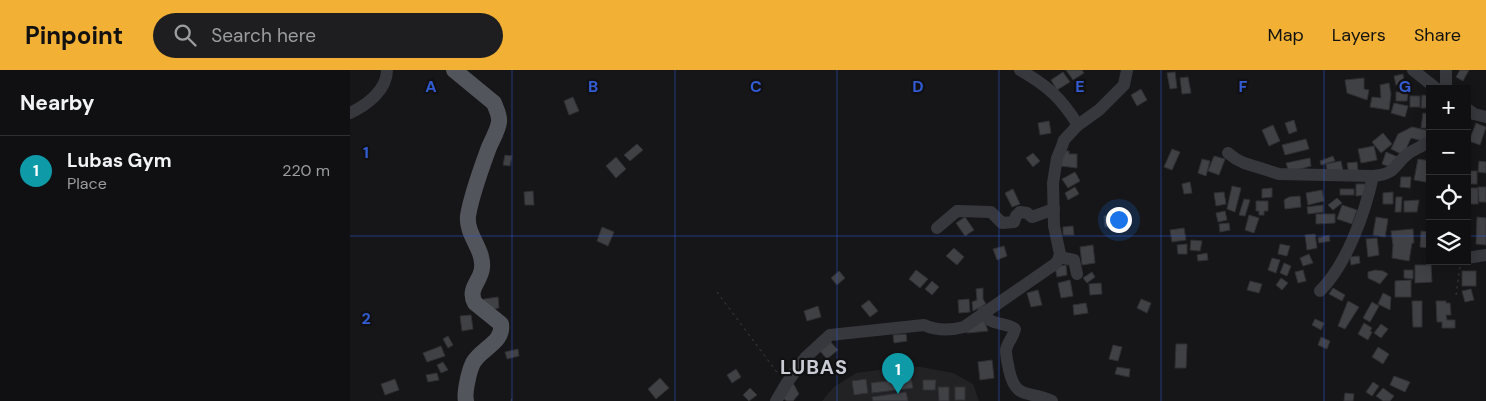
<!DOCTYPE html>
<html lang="en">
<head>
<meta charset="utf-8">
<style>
  body { margin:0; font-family:"DM Sans",sans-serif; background:#1e1e20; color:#f1f3f6 }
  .controls { position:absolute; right:15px; top:15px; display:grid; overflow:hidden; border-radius:0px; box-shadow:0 2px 12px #0003 }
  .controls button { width:45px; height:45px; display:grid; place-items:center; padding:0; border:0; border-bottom:1px solid #303032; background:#101012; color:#f1f3f6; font:25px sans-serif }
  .you { position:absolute; left:768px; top:149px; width:18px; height:18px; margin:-12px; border:4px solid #fff; border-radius:50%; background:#1a73e8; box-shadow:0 0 0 8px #1a73e833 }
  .badge { display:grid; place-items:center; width:32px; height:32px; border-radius:50%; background:#f2b134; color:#fff; font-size:16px; font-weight:700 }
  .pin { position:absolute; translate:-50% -41px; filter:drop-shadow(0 1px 2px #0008) }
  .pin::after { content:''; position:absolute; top:26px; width:18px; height:15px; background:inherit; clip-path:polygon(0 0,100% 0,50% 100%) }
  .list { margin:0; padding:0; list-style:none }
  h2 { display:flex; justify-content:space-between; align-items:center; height:65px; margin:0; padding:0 20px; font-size:21px }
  h2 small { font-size:16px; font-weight:400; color:#9c9d9f }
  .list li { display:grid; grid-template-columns:32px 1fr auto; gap:15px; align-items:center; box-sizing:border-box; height:70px; padding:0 20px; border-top:1px solid #303032 }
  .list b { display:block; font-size:19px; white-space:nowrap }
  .list p { margin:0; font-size:16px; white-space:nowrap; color:#9c9d9f }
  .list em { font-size:16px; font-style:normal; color:#9c9d9f }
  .icon { flex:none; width:28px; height:28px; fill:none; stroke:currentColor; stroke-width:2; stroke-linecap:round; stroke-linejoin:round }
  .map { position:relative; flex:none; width:1136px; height:331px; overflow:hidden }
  header { display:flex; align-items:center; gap:30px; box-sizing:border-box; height:70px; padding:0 25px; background:#f2b134; color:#111 }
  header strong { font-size:24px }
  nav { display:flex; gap:28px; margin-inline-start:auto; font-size:18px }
  .search { width:350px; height:45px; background:#1e1e20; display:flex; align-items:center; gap:12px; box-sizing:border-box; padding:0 18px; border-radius:28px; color:#9c9d9f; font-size:19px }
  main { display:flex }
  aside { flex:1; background:#101012 }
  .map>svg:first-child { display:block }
  .built { fill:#222225 }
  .building { fill:#404145; stroke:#303034 }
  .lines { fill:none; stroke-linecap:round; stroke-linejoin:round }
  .path { stroke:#3d3f44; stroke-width:1; stroke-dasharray:2.5 4; stroke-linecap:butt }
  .minor { stroke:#37383d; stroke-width:12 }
  .major { stroke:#53555c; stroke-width:16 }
  .grid { fill:none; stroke:#325cd3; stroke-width:1; stroke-opacity:0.55 }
  .labels { text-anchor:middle; stroke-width:4.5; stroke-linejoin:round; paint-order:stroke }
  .district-label { font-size:20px; font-weight:bold; letter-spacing:1px; fill:#c9ccd4; stroke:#111113 }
  .grid-label { font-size:16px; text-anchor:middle; font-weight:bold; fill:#325cd3; stroke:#111113; stroke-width:4.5; stroke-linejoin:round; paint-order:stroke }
</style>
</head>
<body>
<header>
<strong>Pinpoint</strong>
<div class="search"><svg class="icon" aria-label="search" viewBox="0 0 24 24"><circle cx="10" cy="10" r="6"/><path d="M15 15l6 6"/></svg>Search here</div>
<nav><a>Map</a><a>Layers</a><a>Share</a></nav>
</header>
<main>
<aside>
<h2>Nearby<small></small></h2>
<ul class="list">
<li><span class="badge" style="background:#0f9aa8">1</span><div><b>Lubas Gym</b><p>Place</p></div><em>220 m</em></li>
</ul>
</aside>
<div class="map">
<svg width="1136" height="331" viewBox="0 0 1136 331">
  <rect width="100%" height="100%" fill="#161618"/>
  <!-- built -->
  <polygon class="built" points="550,297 571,297 603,303 623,314 629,331 472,331 484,317 506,303"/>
  <!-- building -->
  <g class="building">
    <polygon points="716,0 732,0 734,3 723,10"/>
    <polygon points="1110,0 1119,0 1113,11 1106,7"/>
    <polygon points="713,2 720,12 707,20 701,10"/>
    <polygon points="825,2 827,18 820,19 817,3"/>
    <polygon points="1053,4 1054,13 1046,15 1044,6"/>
    <polygon points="838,7 841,23 832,24 830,8"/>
    <polygon points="1014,8 1014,19 1019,20 1017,30 997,23 995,10"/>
    <polygon points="1039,13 1041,24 1039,40 1020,37 1022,27 1031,28 1030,15"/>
    <polygon points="791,19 797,30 787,36 781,25"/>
    <polygon points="1046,22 1058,22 1057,31 1046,31"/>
    <polygon points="1072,25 1080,26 1080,38 1071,38"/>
    <rect x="1060" y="26" width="10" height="11"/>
    <polygon points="223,27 229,41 219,45 214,31"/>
    <polygon points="1044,33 1058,36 1055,47 1041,43"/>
    <polygon points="1073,43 1080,44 1079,58 1071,58"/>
    <polygon points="944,50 947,61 939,64 935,53"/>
    <polygon points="699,51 701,63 690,65 688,53"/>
    <polygon points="1126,53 1136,57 1130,75 1119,71"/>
    <polygon points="923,55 930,71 919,76 912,60"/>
    <polygon points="1062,57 1080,61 1077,72 1061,68 1053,85 1041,79 1048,64"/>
    <polygon points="1033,63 1042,74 1031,83 1022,72"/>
    <polygon points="956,69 959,79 935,85 932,75"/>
    <polygon points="287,74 293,80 280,91 274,85"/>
    <polygon points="1024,76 1027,90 1011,93 1008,79"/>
    <polygon points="822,79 830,82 822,100 814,97"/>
    <polygon points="711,81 719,81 719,84 727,84 727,98 711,96"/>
    <polygon points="1036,82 1048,87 1043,98 1032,94"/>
    <polygon points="683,83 690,91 683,97 676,88"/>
    <polygon points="155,85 162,86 160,96 153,95"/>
    <polygon points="864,86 875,89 869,105 858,101"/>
    <polygon points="983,86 985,91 971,95 970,91"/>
    <polygon points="266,87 276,99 266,108 256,96"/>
    <polygon points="960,88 961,96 939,102 936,93"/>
    <polygon points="852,89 860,91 856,106 848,103"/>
    <polygon points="1068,89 1080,91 1076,112 1064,110"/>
    <polygon points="991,91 993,101 978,104 976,94"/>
    <polygon points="1129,91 1136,92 1136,103 1128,102"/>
    <polygon points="1007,92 1008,102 999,104 997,93"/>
    <rect x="1117" y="101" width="10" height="13"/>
    <polygon points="725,102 730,111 718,118 712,109"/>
    <polygon points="1051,107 1061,107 1060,118 1050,117"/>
    <polygon points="840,112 842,123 834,124 832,114"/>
    <polygon points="1006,114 1015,114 1016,125 1006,126"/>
    <polygon points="882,116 891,118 885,142 877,139"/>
    <polygon points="725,117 729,124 718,130 715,123"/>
    <polygon points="1128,117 1136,117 1136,132 1129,132"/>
    <polygon points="922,118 922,127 912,128 912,119"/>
    <rect x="1117" y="118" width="11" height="16"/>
    <polygon points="663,119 670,134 662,137 655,123"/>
    <rect x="990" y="119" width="14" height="6"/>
    <polygon points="972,120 974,131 958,135 956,123"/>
    <polygon points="183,121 184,135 175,135 174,122"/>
    <polygon points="874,122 876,134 866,136 864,123"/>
    <polygon points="1043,122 1043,134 1033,134 1033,123"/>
    <polygon points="950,126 951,137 935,139 934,130 939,127"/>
    <polygon points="1046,127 1052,127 1051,142 1045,142"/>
    <polygon points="987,128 992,133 983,140 978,135"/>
    <polygon points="894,129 900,130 895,146 889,145"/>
    <polygon points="1069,130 1067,142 1054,142 1054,131"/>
    <polygon points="906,131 918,131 918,141 914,141 914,145 909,145 909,141 906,141"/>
    <polygon points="973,135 973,142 958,144 957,137"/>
    <polygon points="992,135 1007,140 1002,154 987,149"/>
    <polygon points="875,141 877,150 868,152 866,143"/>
    <polygon points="966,144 985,144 985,153 966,154"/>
    <polygon points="765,145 766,156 755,157 754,146"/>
    <polygon points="899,145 909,148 904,163 895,160"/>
    <polygon points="615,147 624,160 615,166 606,153"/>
    <polygon points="1026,147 1038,149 1035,167 1023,165"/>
    <polygon points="1127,147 1136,148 1136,175 1126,174"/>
    <polygon points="879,153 880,160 870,162 869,154"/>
    <polygon points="723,156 724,165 713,165 713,157"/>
    <polygon points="252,157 264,162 258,176 247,171"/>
    <polygon points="834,158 836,170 822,172 820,160"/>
    <polygon points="1063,159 1064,173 1062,173 1059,191 1042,188 1043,175 1041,161"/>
    <polygon points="1071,161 1080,162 1079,178 1070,177"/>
    <polygon points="965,164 967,178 957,180 955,165"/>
    <polygon points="979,165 980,171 969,173 968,168"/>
    <polygon points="1027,168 1029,185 1018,187 1016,169"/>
    <polygon points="841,170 852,171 850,181 840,180"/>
    <polygon points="837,174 837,184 828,184 827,175"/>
    <polygon points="930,174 940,176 937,186 928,184"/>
    <polygon points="743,175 745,193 732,195 730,177"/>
    <polygon points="654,176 657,186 647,190 643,179"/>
    <polygon points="604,178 614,187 607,195 596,186"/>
    <polygon points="857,183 858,190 848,191 847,185"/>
    <polygon points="959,184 963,193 953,196 950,188"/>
    <polygon points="1009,186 1010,193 1001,195 1000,187"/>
    <polygon points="922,188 930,190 926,203 918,200"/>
    <polygon points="934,193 941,196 937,206 930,203"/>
    <polygon points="716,195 717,205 707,207 705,197"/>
    <polygon points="1065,195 1081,195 1082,212 1065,213"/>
    <polygon points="566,200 578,209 570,218 559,209"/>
    <polygon points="953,200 956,211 948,213 945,202"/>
    <polygon points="1025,200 1033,201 1038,204 1030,214 1018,208 1018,202"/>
    <polygon points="1054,200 1063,200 1063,209 1054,208"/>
    <polygon points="489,201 495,208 487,215 481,208"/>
    <rect x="1112" y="201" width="14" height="15"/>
    <polygon points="742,202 745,207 737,213 733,208"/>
    <polygon points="931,208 938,213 932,220 926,215"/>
    <polygon points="720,210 723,226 711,228 708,213"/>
    <polygon points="1061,210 1061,227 1045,227 1045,211"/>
    <polygon points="582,211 589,217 582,225 575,219"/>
    <polygon points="900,211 912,214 909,223 897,220"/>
    <polygon points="751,213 752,224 740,225 739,214"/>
    <polygon points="633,218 633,229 636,234 623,241 622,232 627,230 626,219"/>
    <polygon points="983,218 995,225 992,231 979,224"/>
    <polygon points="1121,219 1124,230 1115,232 1112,221"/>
    <polygon points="688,220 692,235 681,237 677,223"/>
    <polygon points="1033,223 1041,227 1040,240 1028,234"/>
    <polygon points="148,227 149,238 135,240 134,229"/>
    <polygon points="619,229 620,242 609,243 608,230"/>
    <polygon points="791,229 801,233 797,243 787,238"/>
    <polygon points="519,230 528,241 520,247 511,236"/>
    <polygon points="998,231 1009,237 995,259 988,256"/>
    <polygon points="1062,231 1072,231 1072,257 1063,257"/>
    <polygon points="1086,231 1096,231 1096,233 1100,233 1101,245 1096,245 1097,250 1105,250 1105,258 1092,258 1092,252 1087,252"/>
    <polygon points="1022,232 1029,236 1020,252 1013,248"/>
    <polygon points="736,233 738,243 724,245 723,235"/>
    <polygon points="468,236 471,247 457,251 454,241"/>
    <polygon points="632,244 638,261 617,263 616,257"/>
    <polygon points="121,245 123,259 112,261 110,246"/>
    <polygon points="965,249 974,253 971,260 962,255"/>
    <polygon points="1014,253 1022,258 1020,261 1022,262 1018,270 1008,264"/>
    <polygon points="1031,254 1038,259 1031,268 1024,263"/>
    <polygon points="556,264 557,271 544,273 543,265"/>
    <polygon points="98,266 103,275 98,278 93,269"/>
    <polygon points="971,267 980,271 977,279 968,275"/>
    <polygon points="478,269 488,280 477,289 468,279"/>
    <polygon points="826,274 837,274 836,298 825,298"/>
    <polygon points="763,275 772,277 768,291 759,289"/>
    <polygon points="91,276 95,286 77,292 73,283"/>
    <polygon points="1028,277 1039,284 1033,294 1022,287"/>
    <polygon points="168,279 169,286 157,289 155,282"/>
    <polygon points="642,290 644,308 630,310 628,292"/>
    <polygon points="93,292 98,300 91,303 87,295"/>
    <polygon points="767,297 780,299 779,307 765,304"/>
    <polygon points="386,299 391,307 382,313 377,305"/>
    <polygon points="87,303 89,310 78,312 76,305"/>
    <polygon points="1044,306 1060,312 1055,322 1040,315"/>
    <polygon points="310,308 319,318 306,329 298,319"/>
    <polygon points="561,308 563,318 522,323 521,313"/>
    <polygon points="45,309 49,320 35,325 31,314"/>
    <polygon points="516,309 518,323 504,325 502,311"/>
    <polygon points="573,310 586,310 585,320 573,320"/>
    <polygon points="442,311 449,324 443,331 437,331 431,327"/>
    <polygon points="1023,312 1029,316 1022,326 1016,322"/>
    <polygon points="588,317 599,317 599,331 589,331"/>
    <rect x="605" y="317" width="10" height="13"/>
    <polygon points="400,318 407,325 399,331 393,325"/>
    <polygon points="1033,318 1044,326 1040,331 1033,331 1026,326"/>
    <polygon points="556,322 558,331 523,331 522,327"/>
    <polygon points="995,323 1004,324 1003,331 994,331"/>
  </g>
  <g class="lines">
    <!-- path -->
    <g class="path">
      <polyline points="367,222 429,305"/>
      <polyline points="1106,225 1110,197"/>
      <polyline points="161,331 163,326"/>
    </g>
    <!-- minor -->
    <g class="minor">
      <path d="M670 0C698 16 711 28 728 55"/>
      <polyline points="1063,0 1087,19"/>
      <polyline points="1096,19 1096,0"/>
      <polyline points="1117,39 1124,44 1136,47"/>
      <path d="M0 43C17 35 37 20 37 0"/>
      <path d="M878 83 886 89 894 93 929 104 1023 106C1047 104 1043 95 1059 83 1065 79 1073 76 1080 71"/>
      <polyline points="587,158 607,141 641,142 652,153 664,152 666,146 670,142 677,143 682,147 704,139"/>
      <polyline points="709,187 724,190 727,204"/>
      <polyline points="1117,188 1136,185"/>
      <path d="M970 221C997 194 1015 143 1023 106"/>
      <path d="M633 242C640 257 654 251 665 259 664 266 657 273 656 280 656 287 658 294 659 300 666 331 679 320 702 331"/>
      <path d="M426 331 436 314 455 288 480 265 574 255C587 261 599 261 614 257L705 194 709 189 710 184 704 156 703 113 707 88 712 76 714 70 728 55 749 40 774 15 777 0"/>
    </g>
    <!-- major -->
    <path class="major" d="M104 0 144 33C146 39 150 45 149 52 148 61 141 71 138 80 131 99 121 127 118 146 116 165 134 179 132 198 131 211 117 219 125 233L151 254C154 273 131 278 123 293 119 301 114 323 116 331"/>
  </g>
  <!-- grid -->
  <path class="grid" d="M162 0V331M325 0V331M487 0V331M649 0V331M811 0V331M974 0V331M0 166H1080M1117 166H1136"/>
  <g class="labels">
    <!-- district labels -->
    <g class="district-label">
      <text x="464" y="304">LUBAS</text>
    </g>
  </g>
  <g class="grid-label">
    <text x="81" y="22">A</text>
    <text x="243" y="22">B</text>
    <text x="406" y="22">C</text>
    <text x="568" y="22">D</text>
    <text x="730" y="22">E</text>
    <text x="893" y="22">F</text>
    <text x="1055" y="22">G</text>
    <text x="16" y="88">1</text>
    <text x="16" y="254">2</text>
  </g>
</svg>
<div class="controls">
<button>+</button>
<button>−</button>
<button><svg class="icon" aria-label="locate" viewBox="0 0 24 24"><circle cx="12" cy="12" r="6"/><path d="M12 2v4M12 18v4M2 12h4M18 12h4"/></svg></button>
<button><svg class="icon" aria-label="layers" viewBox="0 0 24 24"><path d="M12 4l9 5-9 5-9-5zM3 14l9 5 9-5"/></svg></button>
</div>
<div class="you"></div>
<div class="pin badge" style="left:548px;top:324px;background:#0f9aa8">1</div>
</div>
</main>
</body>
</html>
